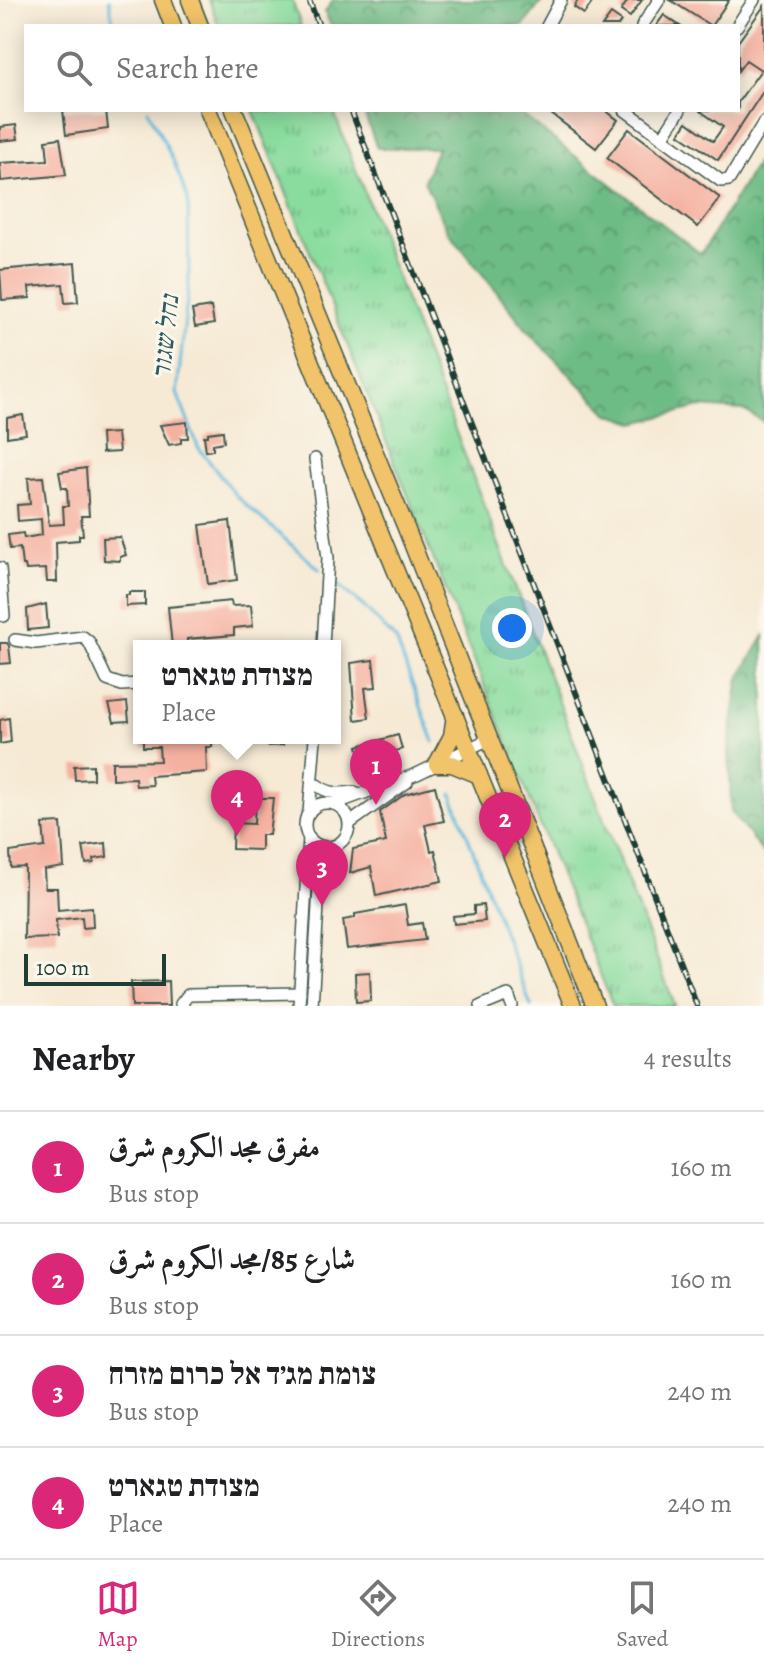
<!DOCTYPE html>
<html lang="en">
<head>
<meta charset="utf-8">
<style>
  body { margin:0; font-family:Alegreya,Amiri,"Frank Ruhl Libre",serif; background:#f2f2f2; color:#202124 }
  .scale { position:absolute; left:24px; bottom:20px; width:142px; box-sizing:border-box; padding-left:8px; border:4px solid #1f3d34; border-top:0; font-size:22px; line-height:28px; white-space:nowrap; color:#1f3d34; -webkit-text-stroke:6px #fbf7ec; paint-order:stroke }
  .you { position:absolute; left:512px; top:628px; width:28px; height:28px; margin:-20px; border:6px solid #fff; border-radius:50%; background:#1a73e8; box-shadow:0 0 0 12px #1a73e833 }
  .badge { display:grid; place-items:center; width:52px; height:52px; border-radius:50%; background:#db2777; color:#fff; font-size:26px; font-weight:700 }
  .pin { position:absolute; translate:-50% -66px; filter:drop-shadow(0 2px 4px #0008) }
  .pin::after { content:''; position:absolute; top:42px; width:28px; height:24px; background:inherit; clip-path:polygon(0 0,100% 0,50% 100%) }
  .popup { position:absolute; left:133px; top:640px; width:208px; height:104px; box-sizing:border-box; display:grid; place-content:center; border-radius:0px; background:#fff; filter:drop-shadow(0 2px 6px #0005); font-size:26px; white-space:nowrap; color:#757577 }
  .popup b { font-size:30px; color:#202124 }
  .popup::after { content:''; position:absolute; left:50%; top:100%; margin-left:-16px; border:16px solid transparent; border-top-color:#fff }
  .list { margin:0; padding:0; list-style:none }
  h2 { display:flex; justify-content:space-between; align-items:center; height:104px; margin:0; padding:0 32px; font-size:34px }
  h2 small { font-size:26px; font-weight:400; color:#757577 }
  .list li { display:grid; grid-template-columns:52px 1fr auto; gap:24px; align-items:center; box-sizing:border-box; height:112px; padding:0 32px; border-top:2px solid #e0e0e0 }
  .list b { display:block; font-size:30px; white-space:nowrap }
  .list p { margin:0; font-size:26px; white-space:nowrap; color:#757577 }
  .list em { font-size:26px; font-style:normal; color:#757577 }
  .icon { flex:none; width:44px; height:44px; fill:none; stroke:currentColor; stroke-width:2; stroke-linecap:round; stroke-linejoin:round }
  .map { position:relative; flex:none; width:764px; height:1006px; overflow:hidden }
  .search { position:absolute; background:#fff; box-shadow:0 4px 20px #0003; left:24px; right:24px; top:24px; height:88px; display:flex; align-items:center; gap:20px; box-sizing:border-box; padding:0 28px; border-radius:0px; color:#757577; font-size:30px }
  .sheet { height:552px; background:#fff }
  nav { display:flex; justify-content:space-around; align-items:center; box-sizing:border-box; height:112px; border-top:2px solid #e0e0e0; background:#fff; font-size:22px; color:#757577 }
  nav a { display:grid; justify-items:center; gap:4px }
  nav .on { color:#db2777 }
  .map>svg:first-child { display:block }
  .grass { fill:url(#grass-tufts); stroke:#548c69; stroke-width:2 }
  .forest { fill:url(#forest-crowns); stroke:#467c5c; stroke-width:2 }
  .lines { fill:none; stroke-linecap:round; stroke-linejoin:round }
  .stream { stroke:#5eb8db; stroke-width:3 }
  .building { fill:#f5b1a0 }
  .minor-casing { stroke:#3f574c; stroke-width:14 }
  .highway-casing { stroke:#3f574c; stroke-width:19 }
  .minor { stroke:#fff; stroke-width:11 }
  .highway { stroke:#f1c36a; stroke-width:16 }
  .rail-casing { stroke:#1f3d34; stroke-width:6 }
  .rail { stroke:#fbf7ec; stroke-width:3; stroke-dasharray:9; stroke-linecap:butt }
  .labels { text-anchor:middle; stroke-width:6; stroke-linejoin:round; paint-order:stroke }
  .water-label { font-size:26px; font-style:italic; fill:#2f5c5e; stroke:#fbf7ec }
</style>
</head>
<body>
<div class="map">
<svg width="764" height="1006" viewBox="0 0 764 1006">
  <defs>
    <pattern id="grass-tufts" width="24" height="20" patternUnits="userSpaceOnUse" patternTransform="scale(2)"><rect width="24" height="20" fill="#89dc9e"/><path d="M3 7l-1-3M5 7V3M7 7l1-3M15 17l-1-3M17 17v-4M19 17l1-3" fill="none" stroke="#6fb482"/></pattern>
    <pattern id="forest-crowns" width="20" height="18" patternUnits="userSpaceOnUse" patternTransform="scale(2)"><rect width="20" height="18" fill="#6ebc85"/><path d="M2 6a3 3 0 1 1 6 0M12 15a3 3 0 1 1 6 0" fill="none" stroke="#5a9a6e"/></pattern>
  </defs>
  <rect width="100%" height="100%" fill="#fbf7ec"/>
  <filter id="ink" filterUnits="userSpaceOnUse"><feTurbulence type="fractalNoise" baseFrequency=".0125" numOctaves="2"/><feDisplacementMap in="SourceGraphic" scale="16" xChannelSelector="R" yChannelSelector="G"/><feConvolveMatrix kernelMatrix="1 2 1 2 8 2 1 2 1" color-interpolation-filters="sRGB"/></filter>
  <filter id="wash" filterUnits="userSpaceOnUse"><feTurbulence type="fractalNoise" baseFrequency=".006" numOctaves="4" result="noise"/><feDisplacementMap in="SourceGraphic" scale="32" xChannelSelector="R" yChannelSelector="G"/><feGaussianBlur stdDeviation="1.8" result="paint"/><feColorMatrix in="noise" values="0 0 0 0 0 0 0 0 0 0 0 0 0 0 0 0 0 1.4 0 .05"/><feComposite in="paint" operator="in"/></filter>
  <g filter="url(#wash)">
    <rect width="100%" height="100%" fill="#f6ead5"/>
    <!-- grass -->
    <g class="grass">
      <polygon points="209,0 292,0 301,26 219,26"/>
      <polygon points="253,110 333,110 675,1006 613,1006"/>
    </g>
    <!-- forest -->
    <g class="forest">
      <polygon points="333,0 543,0 523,26 331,26 325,12"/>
      <polygon points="363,110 516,110 701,254 764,151 764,422 743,410 700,407 635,423 609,414 531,335 448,231 424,181 437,148 377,148"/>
      <polygon points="764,636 764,854 731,812 729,742 739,678"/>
    </g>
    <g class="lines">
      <!-- stream -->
      <g class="stream">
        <polyline points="109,0 114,26"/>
        <polyline points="148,110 173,160 188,199 189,281 177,393 198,447 236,496 320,570"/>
        <polyline points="334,582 363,606 396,640 434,742"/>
        <polyline points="452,794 531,1006"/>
      </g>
    </g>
    <g id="blocks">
      <!-- building -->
      <g class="building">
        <polygon points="578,0 594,0 584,14 574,7"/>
        <polygon points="628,0 642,0 630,17 621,11"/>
        <polygon points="670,0 729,0 711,26"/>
        <polygon points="764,6 764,90 718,160 679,134 687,122 713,141 723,127 699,110 738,110 738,102 761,70 746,60 738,71 738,42"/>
        <polygon points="611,14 621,21 618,26 602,26"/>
        <polygon points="664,15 680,26 656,26"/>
        <polygon points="63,110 106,110 108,129 66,135"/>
        <polygon points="546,110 605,110 618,120 596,148"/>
        <polygon points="16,125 18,139 0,141 0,127"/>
        <polygon points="629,129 720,198 698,227 607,158"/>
        <polygon points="60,138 66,175 1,181 0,163 48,160 46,140"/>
        <polygon points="75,263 78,302 65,303 63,284 29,287 30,298 2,300 0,270"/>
        <polygon points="211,307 214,324 195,327 192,310"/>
        <polygon points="23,415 26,434 7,437 7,418"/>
        <polygon points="187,422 188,438 181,438 181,443 169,445 160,425"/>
        <polygon points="223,431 224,442 213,444 213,450 206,451 204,436 208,436 208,433"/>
        <polygon points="117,433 119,452 102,453 101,434"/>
        <polygon points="86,468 89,516 81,516 83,535 79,535 79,540 56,542 57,582 47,582 46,569 26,570 25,565 22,565 20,548 10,549 8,535 23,533 24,538 42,535 41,519 18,521 17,505 30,504 28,478 43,477 49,525 64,524 63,506 68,506 67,488 62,488 59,472"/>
        <polygon points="230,521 237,580 208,584 200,525"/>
        <polygon points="120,537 126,555 120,557 120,561 104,560 103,538"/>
        <polygon points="129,592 145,592 145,605 126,606 126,595 129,595"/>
        <polygon points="231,601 232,606 251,605 253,626 234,628 234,635 187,639 187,646 172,646 168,607"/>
        <polygon points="46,604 48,628 28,630 27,609"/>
        <polygon points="0,643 7,643 9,646 11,663 0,664"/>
        <polygon points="373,660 376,687 365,688 369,718 355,720 351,663"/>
        <polygon points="127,702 129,721 114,722 109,704"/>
        <polygon points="9,718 11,742 0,744 0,720"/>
        <polygon points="398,735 402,749 375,757 374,755 361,758 358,746"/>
        <polygon points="143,738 212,738 212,747 206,747 207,772 151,776 152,785 136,786 135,778 112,779 112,762 160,761 159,747 143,747"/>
        <polygon points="267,738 283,738 283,745 267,746"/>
        <polygon points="93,765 93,779 75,780 74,766"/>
        <polygon points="435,786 444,821 425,825 431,851 435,850 442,881 376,896 371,867 350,873 353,849 386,842 380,812 405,794"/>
        <polygon points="255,798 273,798 269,835 261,835 261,850 232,849 233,823 254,824"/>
        <polygon points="61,823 64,867 44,870 45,888 57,888 58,910 92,907 93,927 83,928 82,917 56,920 57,938 24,939 25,867 11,868 10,852 45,847 43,824"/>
        <polygon points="106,843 107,857 94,859 94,863 86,864 83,846"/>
        <polygon points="405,905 408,925 422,923 425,940 347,949 343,920 355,918 355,914"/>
        <polygon points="483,905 485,921 454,924 453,916 474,914 474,906"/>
        <polygon points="370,972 371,1001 356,1002 355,973"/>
        <polygon points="168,981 169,1006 132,1006 131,982"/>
      </g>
    </g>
  </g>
  <g filter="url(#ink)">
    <use href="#blocks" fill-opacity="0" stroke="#3f574c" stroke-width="2"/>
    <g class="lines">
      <defs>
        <g id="minor">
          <polyline points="547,26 561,0"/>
          <polyline points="642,26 659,0"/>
          <polyline points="737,26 754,0"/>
          <polyline points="625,110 721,181 729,180 764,122"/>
          <polyline points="662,138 680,110"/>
          <polyline points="315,459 328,558 323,646"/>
          <polyline points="0,568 4,616"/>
          <polyline points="15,640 36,643 83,637 89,642 107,680 122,685 139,684"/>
          <path d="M317 785C329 794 339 794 354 792"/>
          <circle cx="327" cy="825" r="22"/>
          <polyline points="334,804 417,774 489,739"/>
          <polyline points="309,813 315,738"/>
          <polyline points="350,823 407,782"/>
          <polyline points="183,1006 181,1004 188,995 300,993"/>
          <polyline points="299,1006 309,837"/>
          <polyline points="312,1006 320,872 332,847"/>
          <polyline points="481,1006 508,995 512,1006"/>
        </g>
        <g id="highway">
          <polyline points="163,0 173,26"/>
          <polyline points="190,0 200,26"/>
          <polyline points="208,110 573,1006"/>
          <polyline points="234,110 406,528 595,1006"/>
          <polyline points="437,764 452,736 455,715"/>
          <polyline points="437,764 452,764 479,775"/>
        </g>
      </defs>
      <!-- minor casing -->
      <use href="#minor" class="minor-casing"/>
      <!-- highway casing -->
      <use href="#highway" class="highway-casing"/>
      <!-- minor -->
      <use href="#minor" class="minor"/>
      <!-- highway -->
      <use href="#highway" class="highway"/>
      <defs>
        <g id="rail">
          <polyline points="309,0 319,26"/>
          <polyline points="351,110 697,1006"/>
        </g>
      </defs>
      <!-- rail casing -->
      <use href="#rail" class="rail-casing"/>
      <!-- rail -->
      <use href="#rail" class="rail"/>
    </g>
  </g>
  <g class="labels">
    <!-- water labels -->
    <g class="water-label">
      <text transform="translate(165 337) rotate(-84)" y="9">נחל שגור</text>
    </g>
  </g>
</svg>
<div class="scale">100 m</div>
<div class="you"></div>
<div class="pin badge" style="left:376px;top:805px">1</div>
<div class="pin badge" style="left:505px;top:858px">2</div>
<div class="pin badge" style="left:322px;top:906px">3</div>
<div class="pin badge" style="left:237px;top:836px">4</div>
<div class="popup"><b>מצודת טגארט</b>Place</div>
<div class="search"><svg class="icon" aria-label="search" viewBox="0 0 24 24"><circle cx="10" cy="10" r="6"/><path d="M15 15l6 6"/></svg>Search here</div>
</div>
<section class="sheet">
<h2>Nearby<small>4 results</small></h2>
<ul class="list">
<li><span class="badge">1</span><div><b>مفرق مجد الكروم شرق</b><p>Bus stop</p></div><em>160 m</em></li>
<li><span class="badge">2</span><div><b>شارع 85/مجد الكروم شرق</b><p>Bus stop</p></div><em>160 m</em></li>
<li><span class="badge">3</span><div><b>צומת מג׳ד אל כרום מזרח</b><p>Bus stop</p></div><em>240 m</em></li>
<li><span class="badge">4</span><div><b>מצודת טגארט</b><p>Place</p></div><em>240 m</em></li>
</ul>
</section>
<nav>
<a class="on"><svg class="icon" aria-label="map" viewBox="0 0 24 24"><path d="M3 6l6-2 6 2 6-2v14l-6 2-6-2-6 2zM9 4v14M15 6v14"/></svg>Map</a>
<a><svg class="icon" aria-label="directions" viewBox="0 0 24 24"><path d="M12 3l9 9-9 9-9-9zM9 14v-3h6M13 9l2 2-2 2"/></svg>Directions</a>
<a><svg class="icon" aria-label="saved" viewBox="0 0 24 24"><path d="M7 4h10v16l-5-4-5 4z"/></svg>Saved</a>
</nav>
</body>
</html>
